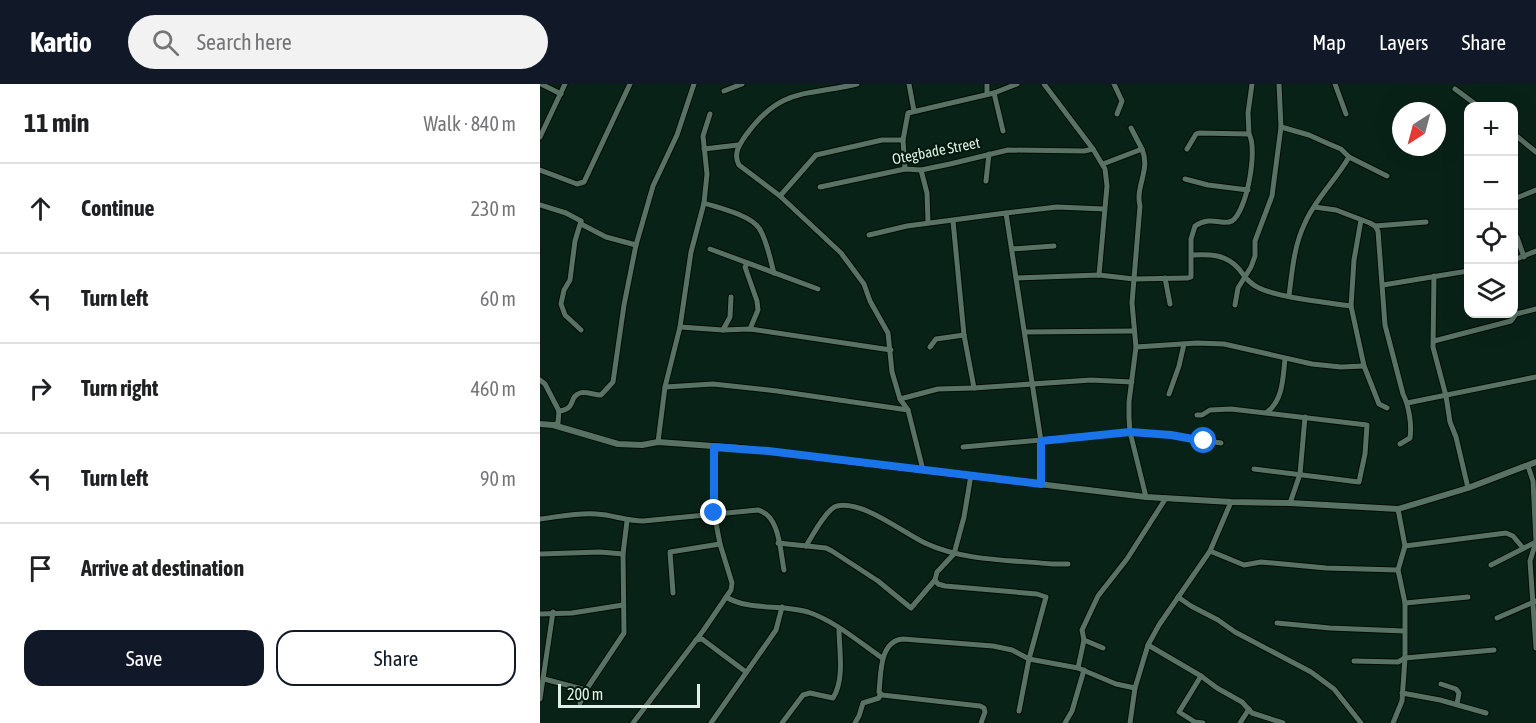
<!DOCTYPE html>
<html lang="en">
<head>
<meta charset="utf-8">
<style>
  body { margin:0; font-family:"Asap Condensed",sans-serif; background:#f2f2f2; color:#202124 }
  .controls { position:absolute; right:18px; top:18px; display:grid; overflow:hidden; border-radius:12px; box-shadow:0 6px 24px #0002 }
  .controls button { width:54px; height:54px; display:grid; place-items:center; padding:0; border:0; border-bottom:2px solid #e0e0e0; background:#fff; color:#202124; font:30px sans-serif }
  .compass { position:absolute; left:852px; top:18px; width:54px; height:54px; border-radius:50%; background:#fff; box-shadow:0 6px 24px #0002; rotate:216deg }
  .scale { position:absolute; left:18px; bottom:15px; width:142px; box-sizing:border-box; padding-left:6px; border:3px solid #e1f0e7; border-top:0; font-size:16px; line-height:21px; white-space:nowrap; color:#e1f0e7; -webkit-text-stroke:4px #02190e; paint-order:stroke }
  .stop { position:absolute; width:18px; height:18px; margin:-14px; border:4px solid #1a73e8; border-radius:50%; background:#fff }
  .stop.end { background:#1a73e8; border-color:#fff; box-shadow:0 2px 6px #0008 }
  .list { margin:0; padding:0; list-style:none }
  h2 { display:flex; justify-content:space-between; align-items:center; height:78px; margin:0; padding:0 24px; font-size:26px }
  h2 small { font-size:20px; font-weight:400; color:#757577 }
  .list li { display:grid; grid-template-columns:39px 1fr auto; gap:18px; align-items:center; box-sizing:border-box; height:90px; padding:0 24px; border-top:2px solid #e0e0e0 }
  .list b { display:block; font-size:22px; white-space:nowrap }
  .list em { font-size:20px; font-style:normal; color:#757577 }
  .actions { display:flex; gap:12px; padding:18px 24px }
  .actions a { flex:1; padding:14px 0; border:2px solid #111827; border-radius:18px; text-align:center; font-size:21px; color:#111827 }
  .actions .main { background:#111827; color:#fff }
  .icon { flex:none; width:33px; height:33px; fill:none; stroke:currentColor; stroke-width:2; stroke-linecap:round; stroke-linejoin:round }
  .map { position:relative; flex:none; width:996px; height:639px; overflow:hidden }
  header { display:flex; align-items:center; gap:36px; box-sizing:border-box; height:84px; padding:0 30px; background:#111827; color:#fff }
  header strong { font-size:28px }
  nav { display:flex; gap:33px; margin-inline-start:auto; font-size:21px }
  .search { width:420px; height:54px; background:#f2f2f2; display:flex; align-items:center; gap:15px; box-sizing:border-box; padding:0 21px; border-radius:33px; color:#757577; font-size:22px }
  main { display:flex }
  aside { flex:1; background:#fff }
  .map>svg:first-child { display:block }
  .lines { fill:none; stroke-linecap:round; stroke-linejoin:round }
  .minor-casing { stroke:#000b04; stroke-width:7 }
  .tertiary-casing { stroke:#000b04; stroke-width:8 }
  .minor { stroke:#587265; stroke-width:5 }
  .tertiary { stroke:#587265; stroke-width:6 }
  .route { stroke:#1a73e8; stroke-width:8 }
  .labels { text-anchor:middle; stroke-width:4.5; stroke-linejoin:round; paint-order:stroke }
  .street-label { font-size:15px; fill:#e1f0e7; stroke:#02190e }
</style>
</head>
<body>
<header>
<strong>Kartio</strong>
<div class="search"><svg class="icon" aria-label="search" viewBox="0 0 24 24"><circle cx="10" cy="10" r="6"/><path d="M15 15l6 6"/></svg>Search here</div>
<nav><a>Map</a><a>Layers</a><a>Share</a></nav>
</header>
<main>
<aside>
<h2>11 min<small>Walk · 840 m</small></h2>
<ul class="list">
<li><svg class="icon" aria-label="ahead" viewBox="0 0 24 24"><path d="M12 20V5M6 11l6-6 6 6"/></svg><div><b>Continue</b></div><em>230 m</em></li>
<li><svg class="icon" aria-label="left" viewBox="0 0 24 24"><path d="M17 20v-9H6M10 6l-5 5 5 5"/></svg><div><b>Turn left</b></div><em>60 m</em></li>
<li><svg class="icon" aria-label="right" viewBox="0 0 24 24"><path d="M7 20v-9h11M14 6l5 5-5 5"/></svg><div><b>Turn right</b></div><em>460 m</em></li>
<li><svg class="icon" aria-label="left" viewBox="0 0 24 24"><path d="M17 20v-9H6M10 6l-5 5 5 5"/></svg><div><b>Turn left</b></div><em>90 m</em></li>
<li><svg class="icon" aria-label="arrive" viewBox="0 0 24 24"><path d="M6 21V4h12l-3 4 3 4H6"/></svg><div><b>Arrive at destination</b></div></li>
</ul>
<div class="actions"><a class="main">Save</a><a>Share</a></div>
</aside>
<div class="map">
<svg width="996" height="639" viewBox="0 0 996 639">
  <rect width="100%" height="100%" fill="#092217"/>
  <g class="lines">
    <defs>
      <g id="minor">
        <polyline points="1,0 21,10"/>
        <path d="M317 0C265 12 241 3 206 51 199 61 193 70 199 81L240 112 301 169 324 200 330 217 348 249 352 288 360 315 368 326 383 386"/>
        <polyline points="369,0 374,27"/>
        <polyline points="447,0 447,10"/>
        <polyline points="504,0 553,65 565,85 567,102 559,191"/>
        <polyline points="574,0 582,17 577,30"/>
        <polyline points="795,0 806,30"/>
        <polyline points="915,5 938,22"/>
        <polyline points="184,7 202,0"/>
        <polyline points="454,9 463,47"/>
        <polyline points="741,43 769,51 789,60 801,65 809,73 847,92"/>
        <polyline points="591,44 602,65"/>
        <polyline points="709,50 708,29 712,0"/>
        <polyline points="974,50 996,68"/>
        <polyline points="0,53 25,0"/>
        <polyline points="164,65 198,61"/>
        <path d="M563 80 602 65C611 86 595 102 600 122L592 219 596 263 589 318V334L590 348 606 413"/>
        <polyline points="365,85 363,56 368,29 454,9 477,0"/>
        <polyline points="0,86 37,100 44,98 90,0"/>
        <polyline points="381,86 387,109 388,138"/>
        <polyline points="645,95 668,101 708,106"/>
        <polyline points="446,97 449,70"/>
        <polyline points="280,103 365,85 381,86 410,80 468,66 544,67 553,65"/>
        <polyline points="240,112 276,71 342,56 363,56"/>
        <polyline points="974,115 996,106"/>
        <path d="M164 119C179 124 210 131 219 144 227 156 230 175 234 189"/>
        <polyline points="0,121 26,129 41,137 41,140 66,153 96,161"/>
        <path d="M774 123 796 126 830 139 835 142 838 147 845 241 863 310C869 322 872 341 870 354L860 360"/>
        <polyline points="466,129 517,123 564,125"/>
        <polyline points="821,136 814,176 811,222 824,282 839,320 847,324"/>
        <polyline points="41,137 35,157 30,196 24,206 21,220 25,231 41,246"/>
        <polyline points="413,137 424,251 434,304 551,296 592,298"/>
        <polyline points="835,142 886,138"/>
        <polyline points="329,151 367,142 466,129 501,357 501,400"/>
        <polyline points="974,153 977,153 984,173"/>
        <polyline points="170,165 278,205"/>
        <polyline points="472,165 514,162"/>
        <path d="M652 171C670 170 686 170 699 185 705 193 710 200 719 204 740 214 786 218 811 222"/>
        <polyline points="974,176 996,167"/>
        <polyline points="207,180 205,183 217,217 218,226 210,245"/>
        <polyline points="894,192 893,263 906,312 910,338 916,353 928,404"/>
        <path d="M476 194 559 191 594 195 648 194 651 193V155L655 142C671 131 683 142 692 137 707 127 718 65 709 50L659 49 656 50 647 65"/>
        <polyline points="625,194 630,220"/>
        <polyline points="843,201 928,187"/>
        <path d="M749 212C752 188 754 161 765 139 775 115 796 96 809 73"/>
        <polyline points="695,221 698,204 711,183 715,172 715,157 732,112 741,43 739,0"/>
        <polyline points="140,243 183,246 210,245 351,266"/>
        <polyline points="183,246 190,233 191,213"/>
        <polyline points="485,248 594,247"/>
        <polyline points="894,257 971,237 976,230 996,225"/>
        <polyline points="390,263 396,255 424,251"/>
        <polyline points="596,263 657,259 684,260 772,280 801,283 824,282"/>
        <path d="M0 296 5 300 19 327C37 325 28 313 40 309 46 307 54 311 61 311L73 298 84 221 96 161 113 102 137 51 154 0"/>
        <polyline points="125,303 173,300 237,307 368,326"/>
        <polyline points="629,310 639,282 644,260"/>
        <polyline points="360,315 398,305 434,304"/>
        <polyline points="867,319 996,293"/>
        <path d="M727 328C743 317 743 293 745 275"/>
        <polyline points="657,331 662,331 670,326 691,325 827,341 825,370 819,398 714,385"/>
        <polyline points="13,341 18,339 19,327"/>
        <polyline points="118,358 125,303 140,243 151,168 164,119 167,90 163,52 170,30"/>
        <polyline points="423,363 590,348 631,351 681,359"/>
        <polyline points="988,382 993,397 996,458 990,477 996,564"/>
        <polyline points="431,391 424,433 414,470 397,488 395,496 398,500 405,502 497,510 506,513 489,575 479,627"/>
        <polyline points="750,419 760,390 765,333"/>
        <path d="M0 435C19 433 37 428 57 430 73 431 87 437 103 437L218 426C240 432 240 466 244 486"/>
        <polyline points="238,459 286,464 292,467 338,497 371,524 395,496"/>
        <path d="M266 462C272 452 287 424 297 422 322 416 362 448 385 459 423 477 471 476 513 480H528"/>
        <polyline points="865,462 966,449 973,452 983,464"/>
        <polyline points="670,467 704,481 721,478 786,484 858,486"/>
        <polyline points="0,470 60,468 83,470"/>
        <polyline points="951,481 996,458"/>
        <polyline points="133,509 130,468 180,460"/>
        <path d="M186 513C209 527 242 520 268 528 295 537 319 558 342 574"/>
        <polyline points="638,513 651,522 678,536 695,548 771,588 794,605 821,639"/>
        <polyline points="865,519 928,513"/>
        <polyline points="0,530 32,529 83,521"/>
        <polyline points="957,534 996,517"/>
        <polyline points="737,539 790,544 864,547"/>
        <polyline points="156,556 162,555 206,588"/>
        <polyline points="544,556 563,564"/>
        <polyline points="608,561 661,592 677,604 702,618 712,629 743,639"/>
        <polyline points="814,577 858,578 865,574 954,566"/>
        <polyline points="538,584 544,556 542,546 558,512 587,475 626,414"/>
        <polyline points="661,592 639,628 655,638 663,639"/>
        <polyline points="4,595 46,606"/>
        <polyline points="901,600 916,605 919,609 917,620"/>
        <polyline points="862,609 900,616 946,629"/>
        <polyline points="0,615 13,528"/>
        <polyline points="40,619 46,606 84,549 83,470 87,437"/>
        <polyline points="93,639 163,547 191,506 192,499 180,460 174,429 174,363"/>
        <polyline points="171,639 236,546 242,523"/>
        <path d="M242 639 263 611 270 609 293 614C305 595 299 566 299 545"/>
        <polyline points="315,639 319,632 323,619 339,614 340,610"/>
        <path d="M441 639 445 628 444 624 440 622 342 611 339 608C341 591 339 557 363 555L453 562 472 566 489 575 538 584 576 600 595 604"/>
        <polyline points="525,639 532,627 544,586"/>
        <polyline points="590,639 595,604 608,561 619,541 670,467 691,418"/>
        <polyline points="700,639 709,625"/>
        <polyline points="853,639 862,617 865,574 865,519 858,486 865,462 858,425"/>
      </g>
      <polyline id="tertiary" points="0,340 13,341 78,360 102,361 118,358 200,364 606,413 691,418 750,419 858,425 928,404 996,378"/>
    </defs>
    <!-- minor casing -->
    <use href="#minor" class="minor-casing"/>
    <!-- tertiary casing -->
    <use href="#tertiary" class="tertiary-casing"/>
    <!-- minor -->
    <use href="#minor" class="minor"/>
    <!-- tertiary -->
    <use href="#tertiary" class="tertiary"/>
  </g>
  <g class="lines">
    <!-- route -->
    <polyline class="route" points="174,429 174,363 228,367 501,400 501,357 590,348 631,351 664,357"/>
  </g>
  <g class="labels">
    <!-- street labels -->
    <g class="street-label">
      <text transform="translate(396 67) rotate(-11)" y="5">Otegbade Street</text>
    </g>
  </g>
</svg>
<div class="controls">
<button>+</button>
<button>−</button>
<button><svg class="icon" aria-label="locate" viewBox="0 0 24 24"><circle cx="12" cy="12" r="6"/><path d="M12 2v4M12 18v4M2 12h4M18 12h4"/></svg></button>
<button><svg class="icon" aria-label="layers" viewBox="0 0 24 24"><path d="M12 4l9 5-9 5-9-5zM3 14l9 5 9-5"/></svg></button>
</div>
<svg class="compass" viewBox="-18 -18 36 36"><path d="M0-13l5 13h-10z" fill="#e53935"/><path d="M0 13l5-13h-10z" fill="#757577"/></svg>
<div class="scale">200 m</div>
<div class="stop" style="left:664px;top:357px"></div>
<div class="stop end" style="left:174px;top:429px"></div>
</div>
</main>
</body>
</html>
